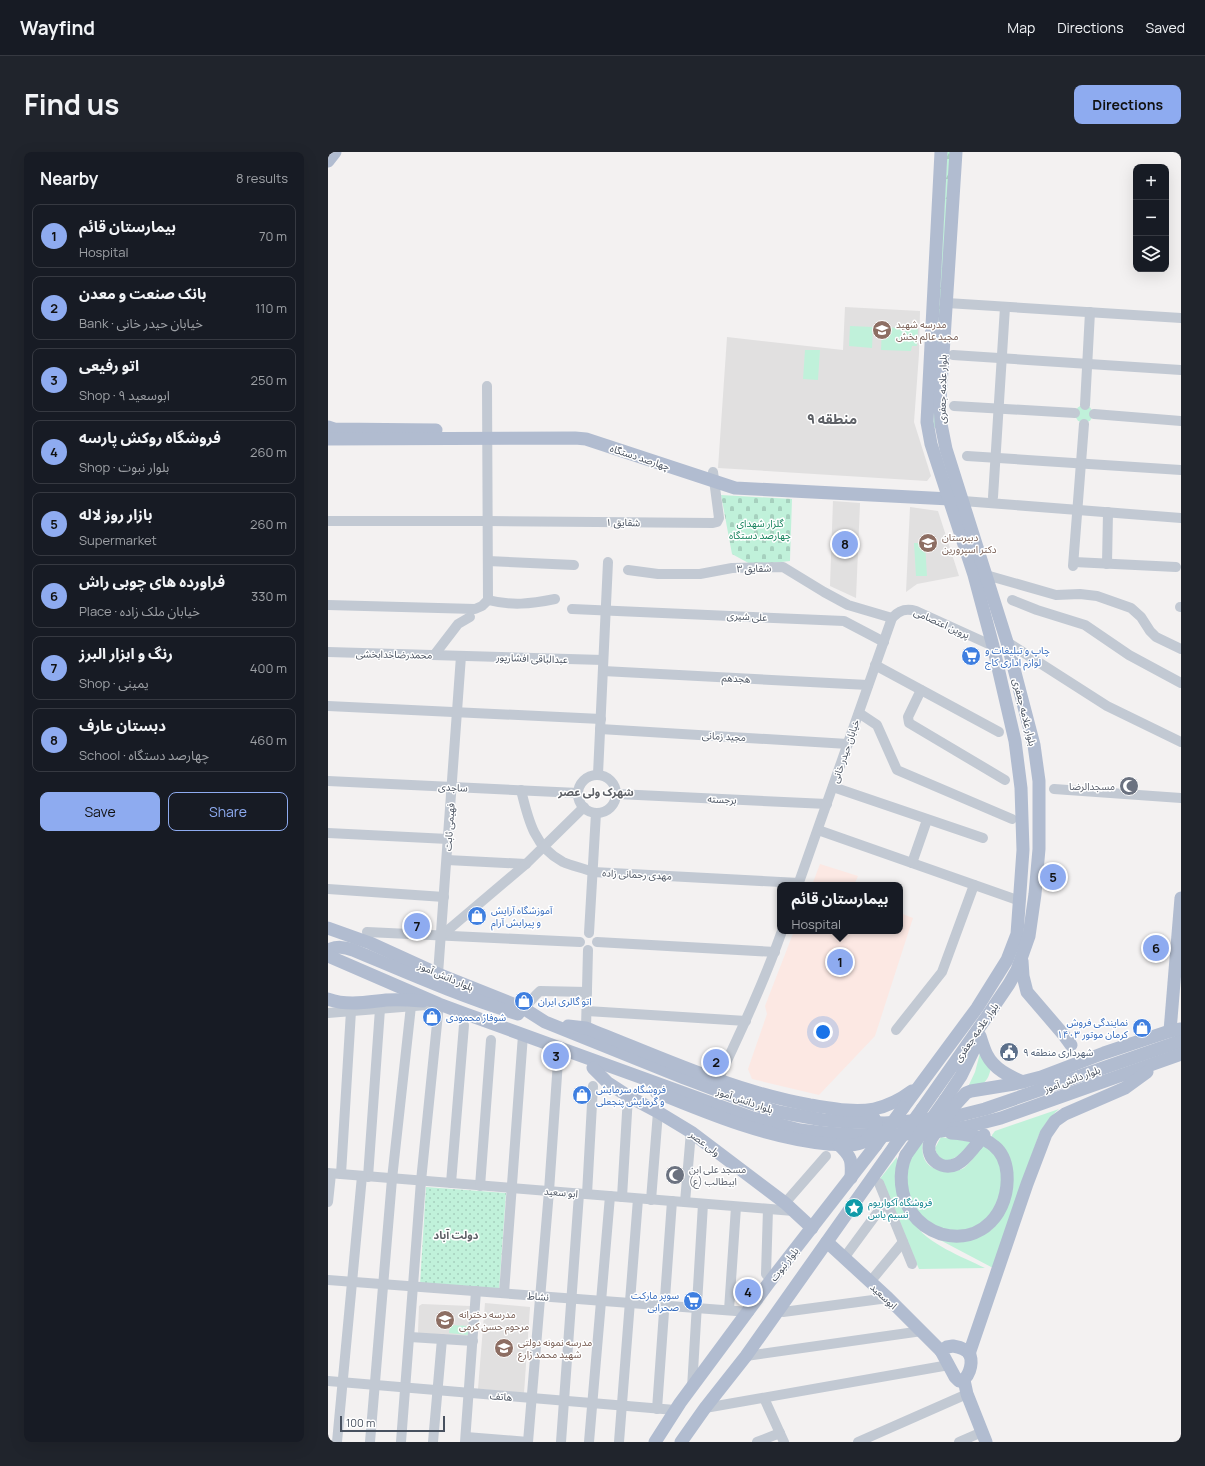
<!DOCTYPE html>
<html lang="en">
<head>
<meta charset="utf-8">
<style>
  body { margin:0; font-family:Manrope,"Noto Sans Arabic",sans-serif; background:#20242c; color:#f1f3f6 }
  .controls { position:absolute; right:12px; top:12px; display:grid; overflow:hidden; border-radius:8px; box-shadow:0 4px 16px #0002 }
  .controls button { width:36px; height:36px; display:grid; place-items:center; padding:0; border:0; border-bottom:1px solid #363941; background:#171b24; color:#f1f3f6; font:20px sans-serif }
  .scale { position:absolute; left:12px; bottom:10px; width:105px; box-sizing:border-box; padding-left:4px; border:2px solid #48515f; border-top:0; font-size:11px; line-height:14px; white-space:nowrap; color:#48515f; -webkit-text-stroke:3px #fff; paint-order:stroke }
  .you { position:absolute; left:495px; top:880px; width:14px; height:14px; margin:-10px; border:3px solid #fff; border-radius:50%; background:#1a73e8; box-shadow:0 0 0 6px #1a73e833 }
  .badge { display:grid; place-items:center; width:26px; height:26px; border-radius:50%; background:#8eabf0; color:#111; font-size:13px; font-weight:700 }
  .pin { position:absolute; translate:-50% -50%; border:2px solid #fff; box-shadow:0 1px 4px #0006 }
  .popup { position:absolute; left:449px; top:730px; width:126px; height:52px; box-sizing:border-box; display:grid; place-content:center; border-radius:8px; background:#171b24; filter:drop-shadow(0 1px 3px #0005); font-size:13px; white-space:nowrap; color:#9ea1a6 }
  .popup b { font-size:15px; color:#f1f3f6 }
  .popup::after { content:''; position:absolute; left:50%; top:100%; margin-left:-8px; border:8px solid transparent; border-top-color:#171b24 }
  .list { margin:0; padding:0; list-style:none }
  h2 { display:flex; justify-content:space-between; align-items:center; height:52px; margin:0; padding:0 16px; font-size:17px }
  h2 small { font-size:13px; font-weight:400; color:#9ea1a6 }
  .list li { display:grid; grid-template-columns:26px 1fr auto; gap:12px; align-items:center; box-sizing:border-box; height:64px; margin:0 8px 8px; padding:0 8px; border:1px solid #363941; border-radius:8px }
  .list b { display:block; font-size:15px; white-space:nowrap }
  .list p { margin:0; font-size:13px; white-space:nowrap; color:#9ea1a6 }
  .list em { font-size:13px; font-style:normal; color:#9ea1a6 }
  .actions { display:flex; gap:8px; padding:12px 16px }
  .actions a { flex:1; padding:9px 0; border:1px solid #8eabf0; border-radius:8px; text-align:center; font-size:14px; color:#8eabf0 }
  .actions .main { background:#8eabf0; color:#111 }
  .icon { flex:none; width:22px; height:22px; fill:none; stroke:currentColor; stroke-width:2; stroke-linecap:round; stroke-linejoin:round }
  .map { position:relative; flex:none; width:853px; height:1290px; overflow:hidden; border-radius:8px }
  header { display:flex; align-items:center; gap:24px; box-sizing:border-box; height:56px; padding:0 20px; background:#171b24; border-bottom:1px solid #363941 }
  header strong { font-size:19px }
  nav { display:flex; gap:22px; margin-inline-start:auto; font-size:14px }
  .intro { display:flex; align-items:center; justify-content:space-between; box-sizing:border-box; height:96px; padding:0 24px }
  h1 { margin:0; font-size:28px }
  .button { padding:10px 18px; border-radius:8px; background:#8eabf0; color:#111; font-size:14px; font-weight:700 }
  main { display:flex; gap:24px; padding:0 24px }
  aside { flex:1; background:#171b24; border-radius:8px; box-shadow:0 4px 16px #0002 }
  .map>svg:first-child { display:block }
  .education { fill:#e1e0e0 }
  .medical { fill:#fce8e3 }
  .grass { fill:#c0f1da }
  .forest { fill:url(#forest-firs) }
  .cemetery { fill:url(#cemetery-stones) }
  .park { fill:url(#park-dots) }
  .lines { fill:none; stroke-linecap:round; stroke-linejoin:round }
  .minor { stroke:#c2c9d3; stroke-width:10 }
  .major { stroke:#b1bcd0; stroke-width:13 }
  .major-bridge { stroke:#b1bcd0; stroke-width:13 }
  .labels { text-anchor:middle; stroke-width:3; stroke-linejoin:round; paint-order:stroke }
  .education-label { font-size:10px; fill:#785e54; stroke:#fff; text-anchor:start }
  .street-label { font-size:10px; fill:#48515f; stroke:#fff }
  .park-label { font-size:10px; fill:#16835c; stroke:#fff }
  .shop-label { font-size:10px; fill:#366cbe; stroke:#fff; text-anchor:start }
  .worship-label { font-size:10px; fill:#5b616d; stroke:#fff; text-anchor:end }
  .service-label { font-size:10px; fill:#4e5e75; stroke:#fff; text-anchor:start }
  .culture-label { font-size:10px; fill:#0d838f; stroke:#fff; text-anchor:start }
  .neighbourhood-label { font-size:11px; font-weight:bold; fill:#5d6066; stroke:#fff }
  .district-label { font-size:14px; font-weight:bold; fill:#5d6066; stroke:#fff }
</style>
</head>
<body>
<header>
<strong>Wayfind</strong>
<nav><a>Map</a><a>Directions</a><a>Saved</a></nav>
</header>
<div class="intro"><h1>Find us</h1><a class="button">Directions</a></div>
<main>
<aside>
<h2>Nearby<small>8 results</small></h2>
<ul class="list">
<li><span class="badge">1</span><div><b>بیمارستان قائم</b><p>Hospital</p></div><em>70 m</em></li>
<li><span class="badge">2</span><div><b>بانک صنعت و معدن</b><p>Bank · خیابان حیدر خانی</p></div><em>110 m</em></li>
<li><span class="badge">3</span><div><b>اتو رفیعی</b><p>Shop · ابوسعید ۹</p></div><em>250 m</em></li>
<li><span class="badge">4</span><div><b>فروشگاه روکش پارسه</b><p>Shop · بلوار نبوت</p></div><em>260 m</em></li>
<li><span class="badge">5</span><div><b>بازار روز لاله</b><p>Supermarket</p></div><em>260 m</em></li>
<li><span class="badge">6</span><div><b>فراورده های چوبی راش</b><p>Place · خیابان ملک زاده</p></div><em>330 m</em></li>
<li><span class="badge">7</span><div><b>رنگ و ابزار البرز</b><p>Shop · یمینی</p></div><em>400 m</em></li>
<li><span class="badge">8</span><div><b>دبستان عارف</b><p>School · چهارصد دستگاه</p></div><em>460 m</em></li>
</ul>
<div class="actions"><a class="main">Save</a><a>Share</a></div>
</aside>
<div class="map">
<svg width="853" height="1290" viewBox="0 0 853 1290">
  <defs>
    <pattern id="forest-firs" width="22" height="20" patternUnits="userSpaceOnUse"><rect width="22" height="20" fill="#c0f1da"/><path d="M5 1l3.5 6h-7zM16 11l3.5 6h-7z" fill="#a6d0be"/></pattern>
    <pattern id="cemetery-stones" width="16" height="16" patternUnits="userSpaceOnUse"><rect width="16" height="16" fill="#c0f1da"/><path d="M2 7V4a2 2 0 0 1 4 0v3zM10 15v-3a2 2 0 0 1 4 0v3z" fill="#a6d0be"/></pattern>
    <pattern id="park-dots" width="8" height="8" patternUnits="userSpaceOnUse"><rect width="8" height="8" fill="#c0f1da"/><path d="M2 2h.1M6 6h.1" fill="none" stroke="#a6d0be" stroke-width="1.8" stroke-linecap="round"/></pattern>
  </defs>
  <rect width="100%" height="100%" fill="#f3f1f1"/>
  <!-- education -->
  <g class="education">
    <polygon points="517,155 592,159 591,202 586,270 603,324 599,329 390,316 399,185 515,198"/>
    <polygon points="505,349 532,351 528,446 502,434"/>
    <polygon points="582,355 610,359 631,424 589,432 578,440"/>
    <polygon points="157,1151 202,1155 196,1241 150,1237"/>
    <polygon points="94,1152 142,1154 144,1157 142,1183 140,1185 92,1183 90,1180 91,1154"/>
  </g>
  <!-- medical -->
  <g class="medical">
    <polygon points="492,712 530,724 526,733 484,733"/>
    <polygon points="572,761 585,766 547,884 491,943 424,927 420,917 439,862 437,854 466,779 572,779"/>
  </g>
  <!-- grass -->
  <g class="grass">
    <polygon points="522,174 545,175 544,196 521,194"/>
    <polygon points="554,175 590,177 589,194 584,194 583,199 553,198"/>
    <polygon points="477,198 492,198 490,228 475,227"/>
    <circle cx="756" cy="262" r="9"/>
    <polygon points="586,391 597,391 599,424 588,424"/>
    <path d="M652 901 663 916C659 933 654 933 639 937L647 920Z"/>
    <path d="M731 957C721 966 715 974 710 985L665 1116 612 1088C629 1086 656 1089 668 1073 674 1065 680 1044 685 1033L664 986V983L667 979Z"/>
    <path d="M613 985 645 990C636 998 630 1007 617 1009L609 1003 607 996Z"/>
    <path d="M595 989C592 1009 601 1019 621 1019 626 1019 631 1019 636 1016 643 1010 650 1000 656 992L668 1003 673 1016V1036L671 1046 665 1059 651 1074 631 1079 611 1076 592 1063 582 1049 578 1022 585 1000Z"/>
    <path d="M569 1005C569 1021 572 1029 577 1044 579 1052 581 1063 585 1070 599 1092 635 1105 657 1116L591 1117 551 1028Z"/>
    <polygon points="122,1173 140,1174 140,1183 121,1181"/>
  </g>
  <!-- forest -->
  <polygon class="forest" points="619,0 623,0 608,275 605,276"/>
  <!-- cemetery -->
  <polygon class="cemetery" points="393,343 464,347 462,409 424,413 404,402"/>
  <!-- park -->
  <polygon class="park" points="98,1035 178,1041 171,1139 92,1133"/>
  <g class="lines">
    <!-- minor -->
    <g class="minor">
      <polyline points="619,151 853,166"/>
      <polyline points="625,203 853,218"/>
      <polyline points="757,253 762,160"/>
      <polyline points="626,254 747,261"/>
      <polyline points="766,262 853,269"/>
      <polyline points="639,304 853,318"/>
      <polyline points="665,345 677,155"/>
      <polyline points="635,349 853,366"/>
      <polyline points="0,369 160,369 385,371 389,370 391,366 385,320"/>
      <polyline points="160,409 246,413"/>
      <polyline points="746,410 848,415"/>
      <polyline points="779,412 780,360"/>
      <polyline points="745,414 756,272"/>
      <polyline points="300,418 330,422 372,422 404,416 455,415 496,440 520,453 564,466"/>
      <polyline points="658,423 728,443 752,442 769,444 803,456 813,465 822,479 828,485 853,497"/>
      <path d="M160 448C184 454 202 452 227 447"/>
      <polyline points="684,448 709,458 757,473 801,503 853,531"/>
      <polyline points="0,453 147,457 154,454 160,448 159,234"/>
      <polyline points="852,455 853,455"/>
      <polyline points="244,457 516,469 556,490"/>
      <polyline points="679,490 779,554 853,590"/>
      <polyline points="0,500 275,508"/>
      <polyline points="107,502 130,472 142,465"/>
      <polyline points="547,513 671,580"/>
      <polyline points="275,519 540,533"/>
      <polyline points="593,538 580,565 581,571 677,628"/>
      <polyline points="0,554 273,567"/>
      <polyline points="531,561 549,573 569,618 684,667"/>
      <polyline points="272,577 520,592"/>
      <polyline points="270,622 280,410"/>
      <circle cx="269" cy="642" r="19"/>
      <polyline points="0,629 250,641"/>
      <polyline points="505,635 655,686"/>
      <polyline points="726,637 853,646"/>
      <path d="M193 638C200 667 206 695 235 710 244 714 255 716 265 720L471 731"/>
      <polyline points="289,642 499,652"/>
      <polyline points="490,678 692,749"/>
      <polyline points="0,681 120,687"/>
      <polyline points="119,708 198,712"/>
      <polyline points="584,711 599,668"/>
      <path d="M470 733 564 466C571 458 578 456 588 459L665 494"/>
      <polyline points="0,737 116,745"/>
      <polyline points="39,780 252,790"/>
      <polyline points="261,781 268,661"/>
      <polyline points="113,784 198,712 256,655"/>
      <polyline points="269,790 447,800"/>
      <polyline points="110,822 133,504"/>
      <path d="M195 856C202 851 206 844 212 839L259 840"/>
      <polyline points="259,859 418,869"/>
      <polyline points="0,861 111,852 93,1029 73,1290"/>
      <polyline points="258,876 260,798"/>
      <polyline points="568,878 614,820 646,733"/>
      <path d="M390 928C413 879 436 830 454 779"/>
      <polyline points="0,1021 466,1059"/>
      <polyline points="13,1022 23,859"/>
      <polyline points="40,1025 52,857"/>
      <polyline points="123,1031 136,873"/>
      <polyline points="551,1031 584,1112"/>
      <polyline points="152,1034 163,888"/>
      <polyline points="259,1042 265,934"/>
      <polyline points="294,1045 300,944"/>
      <polyline points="323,1048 330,960"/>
      <polyline points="0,1050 3,1022"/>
      <polyline points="357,1050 363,980"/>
      <polyline points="457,1051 498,1004"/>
      <polyline points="440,1057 438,1122 443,1128"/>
      <polyline points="516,1106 558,1049"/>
      <polyline points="0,1128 421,1160"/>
      <polyline points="542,1130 575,1090"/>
      <polyline points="176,1141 195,883"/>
      <polyline points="401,1158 408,1055"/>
      <polyline points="455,1160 560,1146"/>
      <polyline points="82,1185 145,1189"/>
      <polyline points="418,1204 594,1179"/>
      <polyline points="0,1229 347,1258"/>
      <polyline points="364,1236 375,1052"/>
      <polyline points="436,1246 456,1290"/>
      <polyline points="377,1256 621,1213"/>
      <polyline points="329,1257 344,1049"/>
      <polyline points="138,1285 200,1290"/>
      <polyline points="9,1290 34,1024"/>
      <polyline points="42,1290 64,1027 83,854"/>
      <polyline points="105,1290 114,1187"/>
      <polyline points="137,1290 148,1139"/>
      <polyline points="200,1290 221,1039 230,909"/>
      <polyline points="233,1290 251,1042"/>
      <polyline points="261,1290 282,1044"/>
      <polyline points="291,1290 310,1047"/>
      <polyline points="429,1290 452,1281"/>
      <polyline points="530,1290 639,1242"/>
      <polyline points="631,1290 654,1280"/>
    </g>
    <!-- major -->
    <g class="major">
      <polyline points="0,9 7,0"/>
      <polyline points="0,275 6,277 108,278"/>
      <polyline points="0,287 247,286 258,287 407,336 622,347"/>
      <polyline points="0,776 42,791 110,822 195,856 217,870 356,926 428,953 451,960 495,968 521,970 557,971 595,968 629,964 657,957 853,889"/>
      <path d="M0 798C9 794 16 795 25 798 80 821 134 845 190 862"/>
      <polyline points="0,804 111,852 138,862 425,966 472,978 497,981 550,984 606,980 638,975 673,966 853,902"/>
      <polyline points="694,809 695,824 699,840 735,882 743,893"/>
      <path d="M0 847C19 854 39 850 58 848 71 847 83 848 95 849"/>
      <path d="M240 874 258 876C332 905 404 939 482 953 502 956 526 961 546 957 560 954 572 948 584 939"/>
      <polyline points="842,879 853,746"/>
      <path d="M652 884C654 890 656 897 659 903 666 917 681 924 695 930"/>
      <polyline points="265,916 280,931 300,944 330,960 363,980 457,1051 484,1076"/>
      <path d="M328 940C384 963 440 986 500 992 513 993 526 995 538 989"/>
      <polyline points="617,948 633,924 650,889"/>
      <polyline points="627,953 638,941 643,939 686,932 713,925 776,901 842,879 853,877"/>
      <polyline points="575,956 649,856 679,808 689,782 695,698 693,636 687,589 665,494 646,423 603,292 599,270 613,0"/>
      <polyline points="594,957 660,863 681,832 689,818 701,784 707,742 711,697 711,629 706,593 679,490 618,297 613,272 612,249 628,0"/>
      <path d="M603 987C595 1004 612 1020 629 1012 637 1008 643 999 649 992"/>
      <path d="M511 993C524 1005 524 1009 523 1026"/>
      <path d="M578 1003C570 1021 572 1044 584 1061 591 1071 601 1078 613 1082 654 1093 682 1060 679 1021 678 1011 675 1001 666 994 655 984 638 982 623 981"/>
      <polyline points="499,1090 560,1146 613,1199"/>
      <path d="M625 1194C631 1195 639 1197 642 1203 645 1212 641 1228 631 1229L627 1225 613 1199 619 1195Z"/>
      <polyline points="641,1202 699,1032 718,982 727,969 737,962 797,936 819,920"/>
      <polyline points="636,1228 639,1242 658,1290"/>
      <polyline points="327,1290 352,1251 443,1128 548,993"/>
      <polyline points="353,1290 377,1256 418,1204 566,995"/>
    </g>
    <!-- major-bridge -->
    <g class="major-bridge">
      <polyline points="603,987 627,953"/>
      <path d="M538 989C546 980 554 973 543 963"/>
      <polyline points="649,992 656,983"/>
      <polyline points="548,993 575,956"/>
      <polyline points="566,995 594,957"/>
      <polyline points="578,1003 617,948"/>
    </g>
  </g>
  <!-- icons -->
  <defs>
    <symbol id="school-disc" viewBox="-11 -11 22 22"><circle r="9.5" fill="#8d6e63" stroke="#fff"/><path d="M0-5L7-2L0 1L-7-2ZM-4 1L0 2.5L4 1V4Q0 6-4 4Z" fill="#fff"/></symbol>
    <symbol id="supermarket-disc" viewBox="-11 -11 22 22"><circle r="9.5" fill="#3f7fe0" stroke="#fff"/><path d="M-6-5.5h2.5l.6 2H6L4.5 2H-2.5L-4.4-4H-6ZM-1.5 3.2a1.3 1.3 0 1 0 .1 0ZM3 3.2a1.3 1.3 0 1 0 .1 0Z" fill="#fff"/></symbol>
    <symbol id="mosque-disc" viewBox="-11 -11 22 22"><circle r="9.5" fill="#6b7280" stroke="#fff"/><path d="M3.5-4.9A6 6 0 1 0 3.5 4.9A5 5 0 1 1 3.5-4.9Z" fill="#fff"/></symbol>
    <symbol id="shop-disc" viewBox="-11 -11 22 22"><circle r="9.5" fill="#3f7fe0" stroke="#fff"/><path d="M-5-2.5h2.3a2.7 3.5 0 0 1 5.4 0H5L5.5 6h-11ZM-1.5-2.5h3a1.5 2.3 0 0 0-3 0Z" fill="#fff"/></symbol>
    <symbol id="civic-disc" viewBox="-11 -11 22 22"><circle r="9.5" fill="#5c6f8a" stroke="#fff"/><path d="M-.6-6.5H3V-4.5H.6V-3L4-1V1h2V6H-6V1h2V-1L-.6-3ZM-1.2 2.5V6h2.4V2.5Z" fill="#fff"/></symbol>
    <symbol id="sight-disc" viewBox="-11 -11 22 22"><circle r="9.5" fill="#0f9aa8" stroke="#fff"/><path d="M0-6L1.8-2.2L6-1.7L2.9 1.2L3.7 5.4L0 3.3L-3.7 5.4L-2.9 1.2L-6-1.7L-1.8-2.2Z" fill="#fff"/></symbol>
  </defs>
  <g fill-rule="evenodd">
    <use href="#school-disc" x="543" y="167" width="22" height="22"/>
    <use href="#school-disc" x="589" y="380" width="22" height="22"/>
    <use href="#supermarket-disc" x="632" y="493" width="22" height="22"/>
    <use href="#mosque-disc" x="790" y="623" width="22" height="22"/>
    <use href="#shop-disc" x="138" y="753" width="22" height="22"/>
    <use href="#shop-disc" x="185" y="838" width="22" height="22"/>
    <use href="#shop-disc" x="93" y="854" width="22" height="22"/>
    <use href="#shop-disc" x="803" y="865" width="22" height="22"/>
    <use href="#civic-disc" x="670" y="889" width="22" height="22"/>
    <use href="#shop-disc" x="243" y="932" width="22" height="22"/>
    <use href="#mosque-disc" x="336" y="1012" width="22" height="22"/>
    <use href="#sight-disc" x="515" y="1045" width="22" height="22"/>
    <use href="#supermarket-disc" x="354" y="1138" width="22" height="22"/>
    <use href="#school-disc" x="106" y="1157" width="22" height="22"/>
    <use href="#school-disc" x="165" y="1185" width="22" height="22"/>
  </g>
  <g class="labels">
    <!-- education labels -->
    <g class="education-label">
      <text x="568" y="176">مدرسه شهید<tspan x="568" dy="12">مجید عالم بخش</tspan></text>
      <text x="614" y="389">دبیرستان<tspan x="614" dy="12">دکتر اسپرورین</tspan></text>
      <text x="131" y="1166">مدرسه دخترانه<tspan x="131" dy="12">مرحوم حسن کرمی</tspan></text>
      <text x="190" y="1194">مدرسه نمونه دولتی<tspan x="190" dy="12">شهید محمد زارع</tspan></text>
    </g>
    <!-- street labels -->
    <g class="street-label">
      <text transform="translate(614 237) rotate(-89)" y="4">بلوار علامه جعفری</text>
      <text transform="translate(312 305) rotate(18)" y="4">چهارصد دستگاه</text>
      <text transform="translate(295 370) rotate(1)" y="4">شقایق ۱</text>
      <text transform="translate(426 416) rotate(-1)" y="4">شقایق ۳</text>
      <text transform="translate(419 464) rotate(3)" y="4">علی شیری</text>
      <text transform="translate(614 471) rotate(24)" y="4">پروین اعتصامی</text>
      <text transform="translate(66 502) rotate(1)" y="4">محمدرضاخدابخشی</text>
      <text transform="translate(204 506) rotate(2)" y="4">عبدالباقی افشارپور</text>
      <text transform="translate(408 526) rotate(3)" y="4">هجدهم</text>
      <text transform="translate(697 560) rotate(76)" y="4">بلوار علامه جعفری</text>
      <text transform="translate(396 584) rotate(3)" y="4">مجید زمانی</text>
      <text transform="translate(517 599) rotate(-71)" y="4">خیابان حیدر خانی</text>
      <text transform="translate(125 635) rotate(3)" y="4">ساجدی</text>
      <text transform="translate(394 647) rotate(3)" y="4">برجسته</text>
      <text transform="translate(121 675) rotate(-86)" y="4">فهیمی ثابت</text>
      <text transform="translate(309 722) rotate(3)" y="4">مهدی رحمانی زاده</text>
      <text transform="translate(118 824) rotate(23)" y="4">بلوار دانش آموز</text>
      <text transform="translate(648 880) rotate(-55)" y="4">بلوار علامه جعفری</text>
      <text transform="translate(744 927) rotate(-20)" y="4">بلوار دانش آموز</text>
      <text transform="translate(417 948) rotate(19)" y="4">بلوار دانش آموز</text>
      <text transform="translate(377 991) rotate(37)" y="4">ولی عصر</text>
      <text transform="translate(233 1040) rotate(5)" y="4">ابو سعید</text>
      <text transform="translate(456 1112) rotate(-52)" y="4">بلوار نبوت</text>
      <text transform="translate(210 1144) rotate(4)" y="4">نشاط</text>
      <text transform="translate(556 1144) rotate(43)" y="4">ابوسعید</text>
      <text transform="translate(173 1244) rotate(5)" y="4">هاتف</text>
    </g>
    <!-- park labels -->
    <g class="park-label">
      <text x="432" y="375">گلزار شهدای<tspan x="432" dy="12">چهارصد دستگاه</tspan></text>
    </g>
    <!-- shop labels -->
    <g class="shop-label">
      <text x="657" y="502">چاپ و تبلیغات و<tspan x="657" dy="12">لوازم اداری کاج</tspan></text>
      <text x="163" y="762">آموزشگاه آرایش<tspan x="163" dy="12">و پیرایش آرام</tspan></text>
      <text x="210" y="853">اتو گالری ایران</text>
      <text x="118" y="869">شوفاژ محمودی</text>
      <text x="800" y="874" text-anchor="end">نمایندگی فروش<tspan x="800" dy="12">۱۴۰۳ کرمان موتور</tspan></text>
      <text x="268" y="941">فروشگاه سرمایش<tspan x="268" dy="12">و گرمایش پنجعلی</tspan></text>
      <text x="351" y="1147" text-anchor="end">سوپر مارکت<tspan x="351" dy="12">صحرابی</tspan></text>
    </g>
    <!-- worship labels -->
    <g class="worship-label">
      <text x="787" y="638">مسجدالرضا</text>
      <text x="361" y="1021" text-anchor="start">مسجد علی ابن<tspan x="361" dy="12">ابیطالب (ع)</tspan></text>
    </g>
    <!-- service labels -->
    <g class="service-label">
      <text x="695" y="904">شهرداری منطقه ۹</text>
    </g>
    <!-- culture labels -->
    <g class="culture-label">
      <text x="540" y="1054">فروشگاه آکواریوم<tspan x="540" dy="12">نسیم یاس</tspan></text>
    </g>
    <!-- neighbourhood labels -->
    <g class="neighbourhood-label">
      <text x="268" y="644">شهرک ولی عصر</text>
      <text x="128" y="1087">دولت آباد</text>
    </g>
    <!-- district labels -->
    <g class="district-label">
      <text x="504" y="272">منطقه ۹</text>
    </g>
  </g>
</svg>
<div class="controls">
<button>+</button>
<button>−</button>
<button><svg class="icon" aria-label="layers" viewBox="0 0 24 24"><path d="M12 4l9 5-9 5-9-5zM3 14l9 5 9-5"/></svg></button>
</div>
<div class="scale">100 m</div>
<div class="you"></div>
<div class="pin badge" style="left:512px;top:810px">1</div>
<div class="popup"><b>بیمارستان قائم</b>Hospital</div>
<div class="pin badge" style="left:388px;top:910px">2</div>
<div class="pin badge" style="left:228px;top:904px">3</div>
<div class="pin badge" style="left:420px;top:1140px">4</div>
<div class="pin badge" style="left:725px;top:725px">5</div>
<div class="pin badge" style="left:828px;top:796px">6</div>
<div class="pin badge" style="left:89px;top:774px">7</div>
<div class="pin badge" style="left:517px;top:392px">8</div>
</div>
</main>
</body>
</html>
